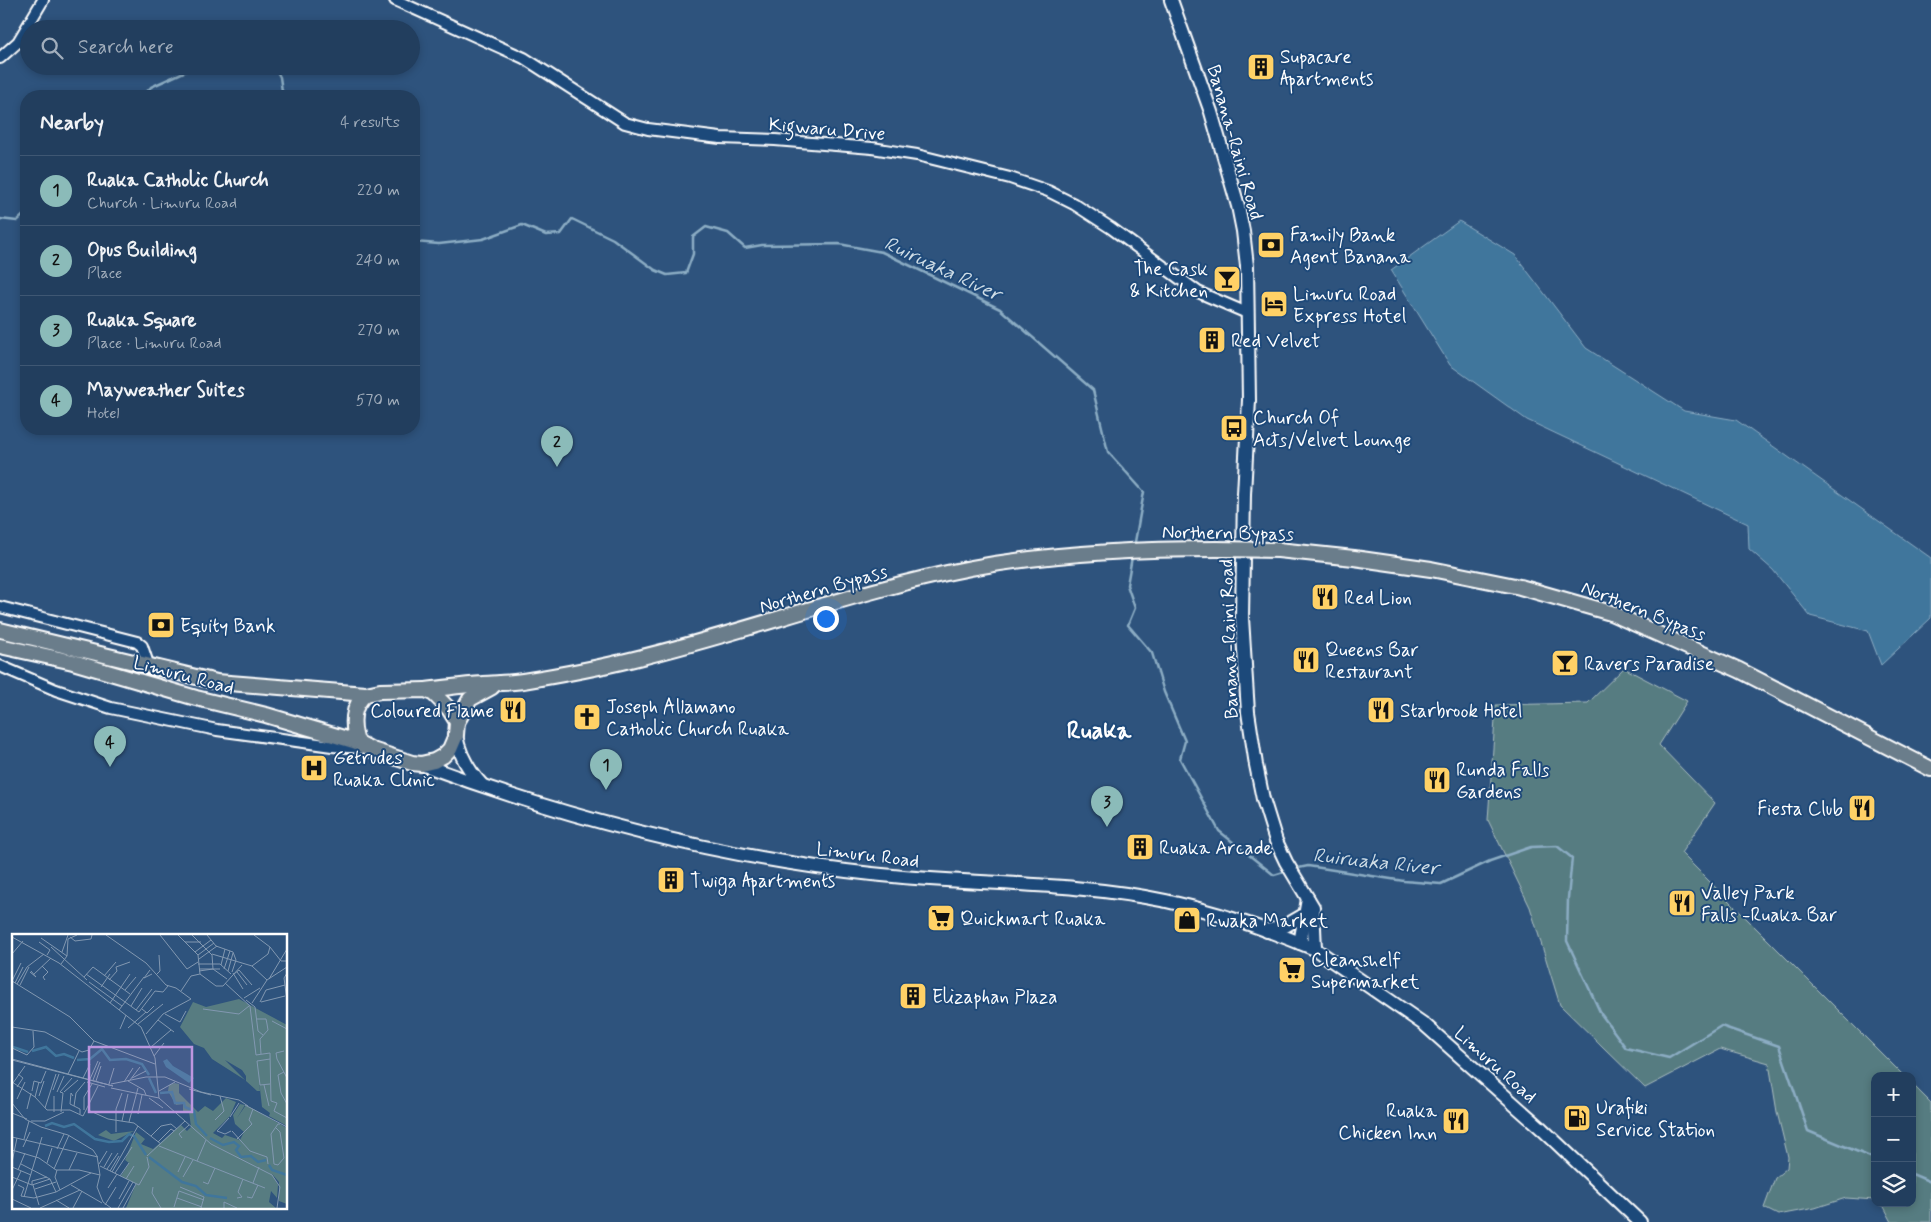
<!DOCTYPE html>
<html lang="en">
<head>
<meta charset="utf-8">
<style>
  body { margin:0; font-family:Mynerve,sans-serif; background:#2a4564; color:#f1f3f6 }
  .controls { position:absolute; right:15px; bottom:15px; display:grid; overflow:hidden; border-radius:10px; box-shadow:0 2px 8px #0003 }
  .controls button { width:45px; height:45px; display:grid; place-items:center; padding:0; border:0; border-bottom:1px solid #3f5773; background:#223e5e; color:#f1f3f6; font:25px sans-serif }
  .you { position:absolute; left:825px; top:618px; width:18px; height:18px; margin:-12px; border:4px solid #fff; border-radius:50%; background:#1a73e8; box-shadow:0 0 0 8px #1a73e833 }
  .badge { display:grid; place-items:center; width:32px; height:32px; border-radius:50%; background:#8bbbb9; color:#111; font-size:16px; font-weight:700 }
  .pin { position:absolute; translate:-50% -41px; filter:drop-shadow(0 1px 2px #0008) }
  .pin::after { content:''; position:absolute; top:26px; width:18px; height:15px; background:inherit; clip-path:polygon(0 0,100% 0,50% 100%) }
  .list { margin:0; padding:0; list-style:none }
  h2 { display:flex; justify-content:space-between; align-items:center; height:65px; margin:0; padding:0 20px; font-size:21px }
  h2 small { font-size:16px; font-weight:400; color:#a2aebc }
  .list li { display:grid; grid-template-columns:32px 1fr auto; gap:15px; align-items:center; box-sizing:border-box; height:70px; padding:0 20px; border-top:1px solid #3f5773 }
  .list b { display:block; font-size:19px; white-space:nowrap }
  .list p { margin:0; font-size:16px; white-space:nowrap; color:#a2aebc }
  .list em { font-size:16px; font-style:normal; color:#a2aebc }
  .icon { flex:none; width:28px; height:28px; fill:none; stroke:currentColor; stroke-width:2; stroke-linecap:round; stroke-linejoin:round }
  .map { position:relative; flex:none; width:1931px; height:1222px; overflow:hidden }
  .search { position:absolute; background:#223e5e; box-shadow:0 2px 8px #0003; left:20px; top:20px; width:400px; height:55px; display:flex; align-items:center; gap:12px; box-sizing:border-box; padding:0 18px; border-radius:28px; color:#a2aebc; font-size:19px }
  .panel { position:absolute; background:#223e5e; box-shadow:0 2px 8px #0003; left:20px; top:90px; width:400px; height:345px; border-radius:20px }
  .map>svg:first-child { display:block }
  .green { fill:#577c81; stroke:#abbec0 }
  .water { fill:#40769c; stroke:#8cadc4 }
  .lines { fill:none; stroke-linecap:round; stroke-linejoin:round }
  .stream { stroke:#8cadc4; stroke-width:2.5 }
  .tertiary-casing { stroke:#fff; stroke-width:14 }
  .secondary-casing { stroke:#fff; stroke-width:16 }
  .primary-casing { stroke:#fff; stroke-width:18 }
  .trunk-casing { stroke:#fff; stroke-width:18 }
  .tertiary { stroke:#1f4a7a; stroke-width:10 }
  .secondary { stroke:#1f4a7a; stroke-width:12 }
  .primary { stroke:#6b7d8b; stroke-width:14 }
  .trunk { stroke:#6b7d8b; stroke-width:14 }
  .primary-bridge-casing { stroke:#fff; stroke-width:18; stroke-linecap:butt }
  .primary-bridge { stroke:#6b7d8b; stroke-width:14 }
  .labels { text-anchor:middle; stroke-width:4; stroke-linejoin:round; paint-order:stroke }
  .poi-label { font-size:19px; fill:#fff; stroke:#1f4a7a; text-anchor:start }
  .street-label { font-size:19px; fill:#fff; stroke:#1f4a7a }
  .water-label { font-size:20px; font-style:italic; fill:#cfdde6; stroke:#1f4a7a }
  .district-label { font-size:24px; font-weight:bold; fill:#fff; stroke:#1f4a7a }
  .inset-river { fill:none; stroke:#40769c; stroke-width:2.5 }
  .inset-road { fill:none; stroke:#8298b1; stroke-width:1 }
  .view { fill:#bd96df; fill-opacity:0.15; stroke:#bd96df; stroke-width:2.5 }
  .inset-edge { fill:none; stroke:#fff; stroke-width:2.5 }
</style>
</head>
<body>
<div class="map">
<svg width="1931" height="1222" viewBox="0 0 1931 1222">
  <rect width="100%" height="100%" fill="#2e537d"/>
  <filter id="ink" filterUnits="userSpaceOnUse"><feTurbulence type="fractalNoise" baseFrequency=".02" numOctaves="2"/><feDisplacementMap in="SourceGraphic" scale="10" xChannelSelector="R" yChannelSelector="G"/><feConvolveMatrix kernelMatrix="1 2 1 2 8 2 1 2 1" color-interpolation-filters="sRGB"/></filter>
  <g filter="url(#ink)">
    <!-- green -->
    <g class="green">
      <polygon points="1624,668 1687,701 1659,745 1715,803 1681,853 1904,1076 1875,1076 1875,1200 1846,1198 1815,1208 1778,1215 1764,1208 1775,1178 1787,1168 1788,1157 1777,1112 1769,1063 1720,1049 1645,1088 1560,1005 1530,907 1488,820 1496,705 1588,703"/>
      <polygon points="1912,1084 1931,1103 1931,1222 1892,1222 1882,1203 1912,1203"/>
    </g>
    <!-- water -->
    <polygon class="water" points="1459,221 1515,255 1586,348 1684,411 1736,420 1931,558 1931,618 1881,665 1868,631 1810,616 1773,570 1749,549 1748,524 1527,420 1450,365 1391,270"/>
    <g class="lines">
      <!-- stream -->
      <g class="stream">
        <polyline points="274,66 280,77 282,91 292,96"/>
        <polyline points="143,96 151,87 197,66"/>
        <polyline points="0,219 17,221 26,213"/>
        <polyline points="414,242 439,244 483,239 522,225 546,235 561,234 572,219 613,239 655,270 667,275 686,273 693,254 693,237 706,227 728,233 745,248 762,245 839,244 882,252 1000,309 1093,390 1108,452 1144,492 1135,542"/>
        <polyline points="1132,557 1127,585 1135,608 1128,625 1152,653 1164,692 1185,741 1180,759 1219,831 1274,875 1287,871"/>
        <polyline points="1294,869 1308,866 1404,881 1441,884 1490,861 1531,847 1557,846 1572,858 1568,898 1567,941 1601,1014 1626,1048 1669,1058 1721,1026 1779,1046 1808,1131 1875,1159"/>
        <polyline points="1912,1174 1931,1182"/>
      </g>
      <defs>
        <g id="tertiary">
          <polyline points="395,0 524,58 625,123 648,129 720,138 775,140 872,148 917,155 1010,178 1048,191 1074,204 1111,228 1198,292 1247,313"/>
          <polyline points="0,58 18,42 43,0"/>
          <polyline points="0,607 137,642 142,646 149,667"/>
          <polyline points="0,666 56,690 111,708 217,730 332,746 363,748"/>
        </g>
        <g id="secondary">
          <polyline points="1171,0 1211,112 1238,206 1243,231 1247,266 1249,400 1244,494 1242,618 1248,712 1256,765 1263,799 1276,841 1286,862 1313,907 1315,949"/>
          <path d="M456 735C459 755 468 770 482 785"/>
          <path d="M421 764C566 818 718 857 872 874 969 885 1071 881 1166 901 1217 912 1267 929 1315 949L1425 1025 1542 1129 1640 1222"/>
          <polyline points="1267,931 1285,926 1304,915"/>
          <polyline points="1300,943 1308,899"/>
        </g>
        <g id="primary">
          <polyline points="1278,550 1354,558 1431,569 1520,587 1611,613 1739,670 1931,769"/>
          <path d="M426 690C445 688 464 685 483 684 496 683 510 683 523 681 560 675 598 668 634 659 747 632 857 590 971 568 1052 553 1134 549 1217 549"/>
          <polyline points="457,722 470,699 492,687"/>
        </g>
        <g id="trunk">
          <polyline points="0,630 217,682 366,694 380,691 426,690 434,694 449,709 457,722 456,735 450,749 443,756 434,761 421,764 412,763 372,750 357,742 266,715 196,698 73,662 0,646"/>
          <path d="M357 742C352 726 351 706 366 694"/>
        </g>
      </defs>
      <!-- tertiary casing -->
      <use href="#tertiary" class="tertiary-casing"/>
      <!-- secondary casing -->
      <use href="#secondary" class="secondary-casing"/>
      <!-- primary casing -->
      <use href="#primary" class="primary-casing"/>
      <!-- trunk casing -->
      <use href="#trunk" class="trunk-casing"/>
      <!-- tertiary -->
      <use href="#tertiary" class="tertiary"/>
      <!-- secondary -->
      <use href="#secondary" class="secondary"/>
      <!-- primary -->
      <use href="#primary" class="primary"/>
      <!-- trunk -->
      <use href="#trunk" class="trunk"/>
      <defs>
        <polyline id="primary-bridge" points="1217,549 1278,550"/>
      </defs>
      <!-- primary-bridge casing -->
      <use href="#primary-bridge" class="primary-bridge-casing"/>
      <!-- primary-bridge -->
      <use href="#primary-bridge" class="primary-bridge"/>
    </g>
  </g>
  <!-- icons -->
  <defs>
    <symbol id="building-square" viewBox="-11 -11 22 22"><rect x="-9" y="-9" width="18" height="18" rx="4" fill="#ffd166" stroke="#1f4a7a"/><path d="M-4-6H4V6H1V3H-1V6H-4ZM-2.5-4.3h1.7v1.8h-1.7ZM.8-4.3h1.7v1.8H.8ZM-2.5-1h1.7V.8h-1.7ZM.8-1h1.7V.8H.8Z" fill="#111"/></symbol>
    <symbol id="bank-square" viewBox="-11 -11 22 22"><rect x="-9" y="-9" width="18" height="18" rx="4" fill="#ffd166" stroke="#1f4a7a"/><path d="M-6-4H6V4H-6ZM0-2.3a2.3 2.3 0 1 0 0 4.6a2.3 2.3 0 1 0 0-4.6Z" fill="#111"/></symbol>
    <symbol id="bar-square" viewBox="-11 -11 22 22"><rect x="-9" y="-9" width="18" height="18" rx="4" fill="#ffd166" stroke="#1f4a7a"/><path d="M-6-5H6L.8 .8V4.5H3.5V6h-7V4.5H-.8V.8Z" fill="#111"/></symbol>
    <symbol id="hotel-square" viewBox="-11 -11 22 22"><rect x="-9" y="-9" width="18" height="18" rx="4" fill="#ffd166" stroke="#1f4a7a"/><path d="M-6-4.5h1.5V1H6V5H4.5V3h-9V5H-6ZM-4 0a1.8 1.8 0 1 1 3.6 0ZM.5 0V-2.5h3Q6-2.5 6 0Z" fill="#111"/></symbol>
    <symbol id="bus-square" viewBox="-11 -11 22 22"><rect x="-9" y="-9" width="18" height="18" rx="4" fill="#ffd166" stroke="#1f4a7a"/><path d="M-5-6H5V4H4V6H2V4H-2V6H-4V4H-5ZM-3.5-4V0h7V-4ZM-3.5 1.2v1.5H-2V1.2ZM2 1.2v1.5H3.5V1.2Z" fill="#111"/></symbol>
    <symbol id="restaurant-square" viewBox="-11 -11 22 22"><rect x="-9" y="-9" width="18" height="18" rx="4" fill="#ffd166" stroke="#1f4a7a"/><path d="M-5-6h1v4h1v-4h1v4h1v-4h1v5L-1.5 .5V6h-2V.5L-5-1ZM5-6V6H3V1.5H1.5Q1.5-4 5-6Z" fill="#111"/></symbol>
    <symbol id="church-square" viewBox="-11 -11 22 22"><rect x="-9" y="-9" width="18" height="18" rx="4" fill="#ffd166" stroke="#1f4a7a"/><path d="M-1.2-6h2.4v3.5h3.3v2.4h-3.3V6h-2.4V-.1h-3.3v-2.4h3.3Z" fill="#111"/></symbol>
    <symbol id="hospital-square" viewBox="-11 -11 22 22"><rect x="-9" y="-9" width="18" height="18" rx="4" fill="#ffd166" stroke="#1f4a7a"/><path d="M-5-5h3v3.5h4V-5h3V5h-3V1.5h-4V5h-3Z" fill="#111"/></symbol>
    <symbol id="supermarket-square" viewBox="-11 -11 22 22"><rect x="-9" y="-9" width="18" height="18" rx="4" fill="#ffd166" stroke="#1f4a7a"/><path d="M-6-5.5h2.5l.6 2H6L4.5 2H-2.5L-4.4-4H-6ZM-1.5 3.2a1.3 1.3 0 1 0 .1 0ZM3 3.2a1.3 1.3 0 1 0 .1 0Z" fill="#111"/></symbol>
    <symbol id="shop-square" viewBox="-11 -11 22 22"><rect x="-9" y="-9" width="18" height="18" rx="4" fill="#ffd166" stroke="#1f4a7a"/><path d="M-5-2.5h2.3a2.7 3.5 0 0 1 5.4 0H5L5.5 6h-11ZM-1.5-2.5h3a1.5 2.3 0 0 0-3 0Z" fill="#111"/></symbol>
    <symbol id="fuel-square" viewBox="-11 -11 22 22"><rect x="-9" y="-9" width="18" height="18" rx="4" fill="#ffd166" stroke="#1f4a7a"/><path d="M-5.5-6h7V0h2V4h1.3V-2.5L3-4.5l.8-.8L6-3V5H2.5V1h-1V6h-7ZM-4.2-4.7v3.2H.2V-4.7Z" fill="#111"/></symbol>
  </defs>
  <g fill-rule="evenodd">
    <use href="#building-square" x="1245" y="51" width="32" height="32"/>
    <use href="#bank-square" x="1255" y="229" width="32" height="32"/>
    <use href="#bar-square" x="1211" y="263" width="32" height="32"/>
    <use href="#hotel-square" x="1258" y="288" width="32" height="32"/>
    <use href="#building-square" x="1196" y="324" width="32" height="32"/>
    <use href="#bus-square" x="1218" y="412" width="32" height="32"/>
    <use href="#restaurant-square" x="1309" y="581" width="32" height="32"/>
    <use href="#bank-square" x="145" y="609" width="32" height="32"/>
    <use href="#restaurant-square" x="1290" y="644" width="32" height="32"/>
    <use href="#bar-square" x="1549" y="647" width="32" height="32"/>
    <use href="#restaurant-square" x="497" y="694" width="32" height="32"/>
    <use href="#restaurant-square" x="1365" y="694" width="32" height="32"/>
    <use href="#church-square" x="571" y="701" width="32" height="32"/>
    <use href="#hospital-square" x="298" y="752" width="32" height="32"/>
    <use href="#restaurant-square" x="1421" y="764" width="32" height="32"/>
    <use href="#restaurant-square" x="1846" y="792" width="32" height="32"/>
    <use href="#building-square" x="1124" y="831" width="32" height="32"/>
    <use href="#building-square" x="655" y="864" width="32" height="32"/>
    <use href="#restaurant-square" x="1666" y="887" width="32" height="32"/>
    <use href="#supermarket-square" x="925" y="902" width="32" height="32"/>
    <use href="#shop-square" x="1171" y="904" width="32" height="32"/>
    <use href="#supermarket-square" x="1276" y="954" width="32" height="32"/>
    <use href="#building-square" x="897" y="980" width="32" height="32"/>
    <use href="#fuel-square" x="1561" y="1102" width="32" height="32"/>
    <use href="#restaurant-square" x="1440" y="1105" width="32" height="32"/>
  </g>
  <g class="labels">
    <!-- poi labels -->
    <g class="poi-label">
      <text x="1280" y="63">Supacare<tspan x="1280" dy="22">Apartments</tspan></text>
      <text x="1290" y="241">Family Bank<tspan x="1290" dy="22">Agent Banana</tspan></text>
      <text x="1208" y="275" text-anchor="end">The Cask<tspan x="1208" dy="22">&amp; Kitchen</tspan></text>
      <text x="1293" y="300">Limuru Road<tspan x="1293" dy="22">Express Hotel</tspan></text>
      <text x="1231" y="347">Red Velvet</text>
      <text x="1253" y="424">Church Of<tspan x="1253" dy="22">Acts/Velvet Lounge</tspan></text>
      <text x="1344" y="604">Red Lion</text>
      <text x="180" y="632">Equity Bank</text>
      <text x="1325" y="656">Queens Bar<tspan x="1325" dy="22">Restaurant</tspan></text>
      <text x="1584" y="670">Ravers Paradise</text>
      <text x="606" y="713">Joseph Allamano<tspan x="606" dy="22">Catholic Church Ruaka</tspan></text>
      <text x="494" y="717" text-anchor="end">Coloured Flame</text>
      <text x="1400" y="717">Starbrook Hotel</text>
      <text x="333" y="764">Getrudes<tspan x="333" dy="22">Ruaka Clinic</tspan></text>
      <text x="1456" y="776">Runda Falls<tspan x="1456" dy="22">Gardens</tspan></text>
      <text x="1843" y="815" text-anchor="end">Fiesta Club</text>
      <text x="1159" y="854">Ruaka Arcade</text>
      <text x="690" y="887">Twiga Apartments</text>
      <text x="1701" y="899">Valley Park<tspan x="1701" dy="22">Falls -Ruaka Bar</tspan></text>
      <text x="960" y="925">Quickmart Ruaka</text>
      <text x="1206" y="927">Rwaka Market</text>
      <text x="1311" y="966">Cleanshelf<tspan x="1311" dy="22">Supermarket</tspan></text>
      <text x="932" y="1003">Elizaphan Plaza</text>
      <text x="1596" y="1114">Urafiki<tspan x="1596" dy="22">Service Station</tspan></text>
      <text x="1437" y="1117" text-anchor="end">Ruaka<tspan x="1437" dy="22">Chicken Inn</tspan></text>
    </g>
    <!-- street labels -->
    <g class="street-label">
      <text transform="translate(827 128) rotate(5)" y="7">Kigwaru Drive</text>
      <text transform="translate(1236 142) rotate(74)" y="7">Banana-Raini Road</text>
      <text transform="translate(1228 532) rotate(1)" y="7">Northern Bypass</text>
      <text transform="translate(823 588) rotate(-16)" y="7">Northern Bypass</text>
      <text transform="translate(1644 610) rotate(22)" y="7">Northern Bypass</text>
      <text transform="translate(1228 639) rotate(-92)" y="7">Banana-Raini Road</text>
      <text transform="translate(184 674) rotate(15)" y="7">Limuru Road</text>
      <text transform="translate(868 854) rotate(7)" y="7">Limuru Road</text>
      <text transform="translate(1496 1064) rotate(42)" y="7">Limuru Road</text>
    </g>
    <!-- water labels -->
    <g class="water-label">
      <text transform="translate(943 268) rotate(25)" y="7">Ruiruaka River</text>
      <text transform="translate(1376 861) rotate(6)" y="7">Ruiruaka River</text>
    </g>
    <!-- district labels -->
    <g class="district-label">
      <text x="1099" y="738">Ruaka</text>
    </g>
  </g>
  <!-- overview -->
  <g transform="translate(12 934)">
    <rect width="275" height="275" fill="#2e537d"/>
    <path d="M227 65 275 91V192L257 182 258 179 250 173 247 146 248 157H245L234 147V142L230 136 213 126 233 146 200 125 192 114 182 110 168 93 181 68 194 73ZM163 149 167 150V159L186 178 193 172 201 177 214 164 224 168 218 182 201 199 210 204 213 201 228 206 232 198 223 190 221 181 228 170 233 171 225 184 234 171 275 194V270L267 267V248L260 240 266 251 265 264 259 257 257 268 264 274H114L124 250 109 242 117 229 113 226 124 198 133 205 129 210 141 215 169 191 175 197 179 193 177 177 171 178V170L164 171 156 157 157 151ZM94 196 99 200 122 197 102 207 86 201Z" fill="#577c81"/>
    <path d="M155 125 161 132 182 144 177 149 154 133 151 127Z" fill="#40769c"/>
    <path class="inset-river" d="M1 113 16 118M20 117 34 113 44 122 52 120 62 124M65 126 78 125 90 115 98 126 114 125 130 130 137 141M137 144 144 159M148 159 160 158 163 169H172L173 173 182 177 184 190 195 202M33 192 40 189 52 193 62 190 83 205 97 208 110 207 117 200 122 202 134 221M198 204 211 211 222 208 227 212 224 216 229 223 239 222 246 228 254 226M137 223 170 248 184 252 194 261 215 264M257 231 260 236 275 241"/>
    <path class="inset-road" d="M94 1 134 29 154 51 164 54 179 65 151 80 134 100M148 1 175 35 186 28M166 1 186 21 188 40 204 52H211L230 31M180 1 200 21 201 35M195 1 204 12 221 18 224 26 220 38M0 3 47 29 129 93 143 124 147 164M58 3 63 7 79 5 80 1M29 4 55 22M27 8 38 16 35 21M173 8H189M39 13 75 46M258 13 269 27H275M50 18 56 1M183 18 199 6M0 20 11 7M200 20 240 32 256 20 258 13 242 1M186 21 202 9M187 25 205 12M49 30 55 22 56 5 65 1M186 30H208L219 40M209 31 213 15M30 32 36 38 31 43 33 46M240 32 255 46 275 33M187 35H208M212 35 218 17M138 36 132 44 140 40M187 37 201 35 215 45M216 37 221 19M18 38 24 43 19 37M225 38 235 51M221 39 231 55M275 39 272 44 275 67M74 40 127 78 143 57 151 58 156 52M222 40 227 36 240 51M21 41 39 24M144 41 148 37 147 21M92 42 104 28M72 43 81 33 118 60M257 45 275 15M97 46 105 37 104 33 118 28M0 47 58 83 82 107 143 130M0 47 9 29M77 48 110 72M3 49 11 33M213 49 238 72 244 121 258 119 259 167M5 50 15 33 32 20M8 51 17 33M89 53 98 40M113 56 124 43M169 57 179 42 188 40M232 64 248 54M234 66 243 73 246 97 251 101M248 68 254 56 273 51M249 68 273 62M98 69 118 40M240 69 255 46M119 72 130 54M130 75 135 79 142 72M191 75 227 80 237 72M107 76 132 43M124 76 140 55M153 80 168 88 174 77M245 85H254L255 90 256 96 248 105 249 120M146 86 162 98M260 87 275 95M126 90 151 70M0 93 33 98 70 118 77 116 82 107M116 94 134 78M108 95 114 81M139 113 159 96M0 114 15 121 22 113 21 97M272 117 264 119 265 125 275 144M142 122 152 109M0 125 101 152 0 126M272 138 266 141 269 159 275 170M56 140 67 117M71 144 78 130M120 144 134 137M78 145 86 127M81 146 88 128M118 146 128 133M84 147 89 132M116 147 132 156 134 161M0 148 23 163 35 176H58L71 182 86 152M75 148 93 153M112 148 121 134M1 149 13 132M97 150 102 134M99 150 134 143H153L189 158 227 166 236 172M258 150 248 151 245 127 258 125M252 151 257 172M5 153 11 144 6 140M99 154 147 164 199 210 260 241 268 253 265 274M177 155 199 161M41 156 47 140M20 157 22 147 29 149 34 137M147 157 163 148M45 158 52 142M52 158 66 146M27 162 32 147M61 162 59 159 58 170 68 175V180M23 163 27 148M137 164 151 174M5 165 13 148M259 167 265 169 262 177 275 184M0 169 13 185 29 193 56 201 81 216 85 222 88 241M233 171 275 193M62 172 64 159 73 148M33 174 44 140M15 175 19 159M72 176V163L80 150M76 176 96 185 122 189 149 210M42 178V162M49 178 51 159 48 158 60 144M0 179 15 185M126 180 130 161M218 183 227 169M203 186 212 177 208 162M19 187H33L52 178M110 187 116 160M117 188 126 154M240 190 237 186 241 175M264 194 268 198 272 224 266 231 262 230 259 200 266 190H268M205 197 217 184M205 197 213 200 219 197M220 197 238 217 255 223 256 230M104 198V175L110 159M139 202 149 192 159 190 165 195M0 203 86 223M170 204 167 200 177 191M12 205 17 187M225 205 240 190M146 208 159 195 162 197M147 212 253 254M11 213 18 198M45 215 52 200M0 216 27 224 44 236H67L88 241 85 253 91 268 99 274M135 222 173 187M24 223 30 203M185 227 194 206M0 228 5 204M35 229 40 214M9 230 38 245 44 258M87 230 95 217M88 232 127 251 137 233 135 223M0 233 19 241M92 233 100 219M42 235 57 201M95 235 106 219M6 236 13 219M45 236 43 243 48 256M57 236 65 219M98 237 107 222M100 238 126 192M166 238 173 223M103 239 120 213M108 242 117 229M0 243 20 251 38 245M171 243 181 226M114 245 122 232M191 248 196 250 203 234M241 249 247 233M6 251 12 254 9 262 22 264 44 258 79 239M20 251V247L35 243M21 251 27 271M59 251 90 269M141 253 140 259 149 274M168 253 192 263 189 274M96 254 105 240M23 255 44 248M0 256 9 237M167 257 192 266M12 263 24 223M235 263 240 264 246 251M165 264 190 273M225 264 230 263 226 258 231 245M0 265 19 274M107 265 117 247M44 266 57 274M93 271 104 253M162 273 167 257M28 274 68 256M61 274 70 257M106 274 121 248M111 274 124 250M212 274V268L225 274"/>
    <path class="view" d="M77 113H180V178H77Z"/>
    <rect width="275" height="275" class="inset-edge"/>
  </g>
</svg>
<div class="controls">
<button>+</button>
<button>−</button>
<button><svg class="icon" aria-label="layers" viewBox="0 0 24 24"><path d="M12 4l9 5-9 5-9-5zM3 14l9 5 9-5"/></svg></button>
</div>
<div class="you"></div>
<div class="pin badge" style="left:606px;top:790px">1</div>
<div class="pin badge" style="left:557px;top:467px">2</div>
<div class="pin badge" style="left:1107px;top:827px">3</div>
<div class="pin badge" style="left:110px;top:767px">4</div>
<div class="search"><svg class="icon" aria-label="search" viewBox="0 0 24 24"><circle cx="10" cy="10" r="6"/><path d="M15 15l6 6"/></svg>Search here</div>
<section class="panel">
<h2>Nearby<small>4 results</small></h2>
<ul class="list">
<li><span class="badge">1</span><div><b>Ruaka Catholic Church</b><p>Church · Limuru Road</p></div><em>220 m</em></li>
<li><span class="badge">2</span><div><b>Opus Building</b><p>Place</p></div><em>240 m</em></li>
<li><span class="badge">3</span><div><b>Ruaka Square</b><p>Place · Limuru Road</p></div><em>270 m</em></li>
<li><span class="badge">4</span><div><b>Mayweather Suites</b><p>Hotel</p></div><em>570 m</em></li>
</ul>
</section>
</div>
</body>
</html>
